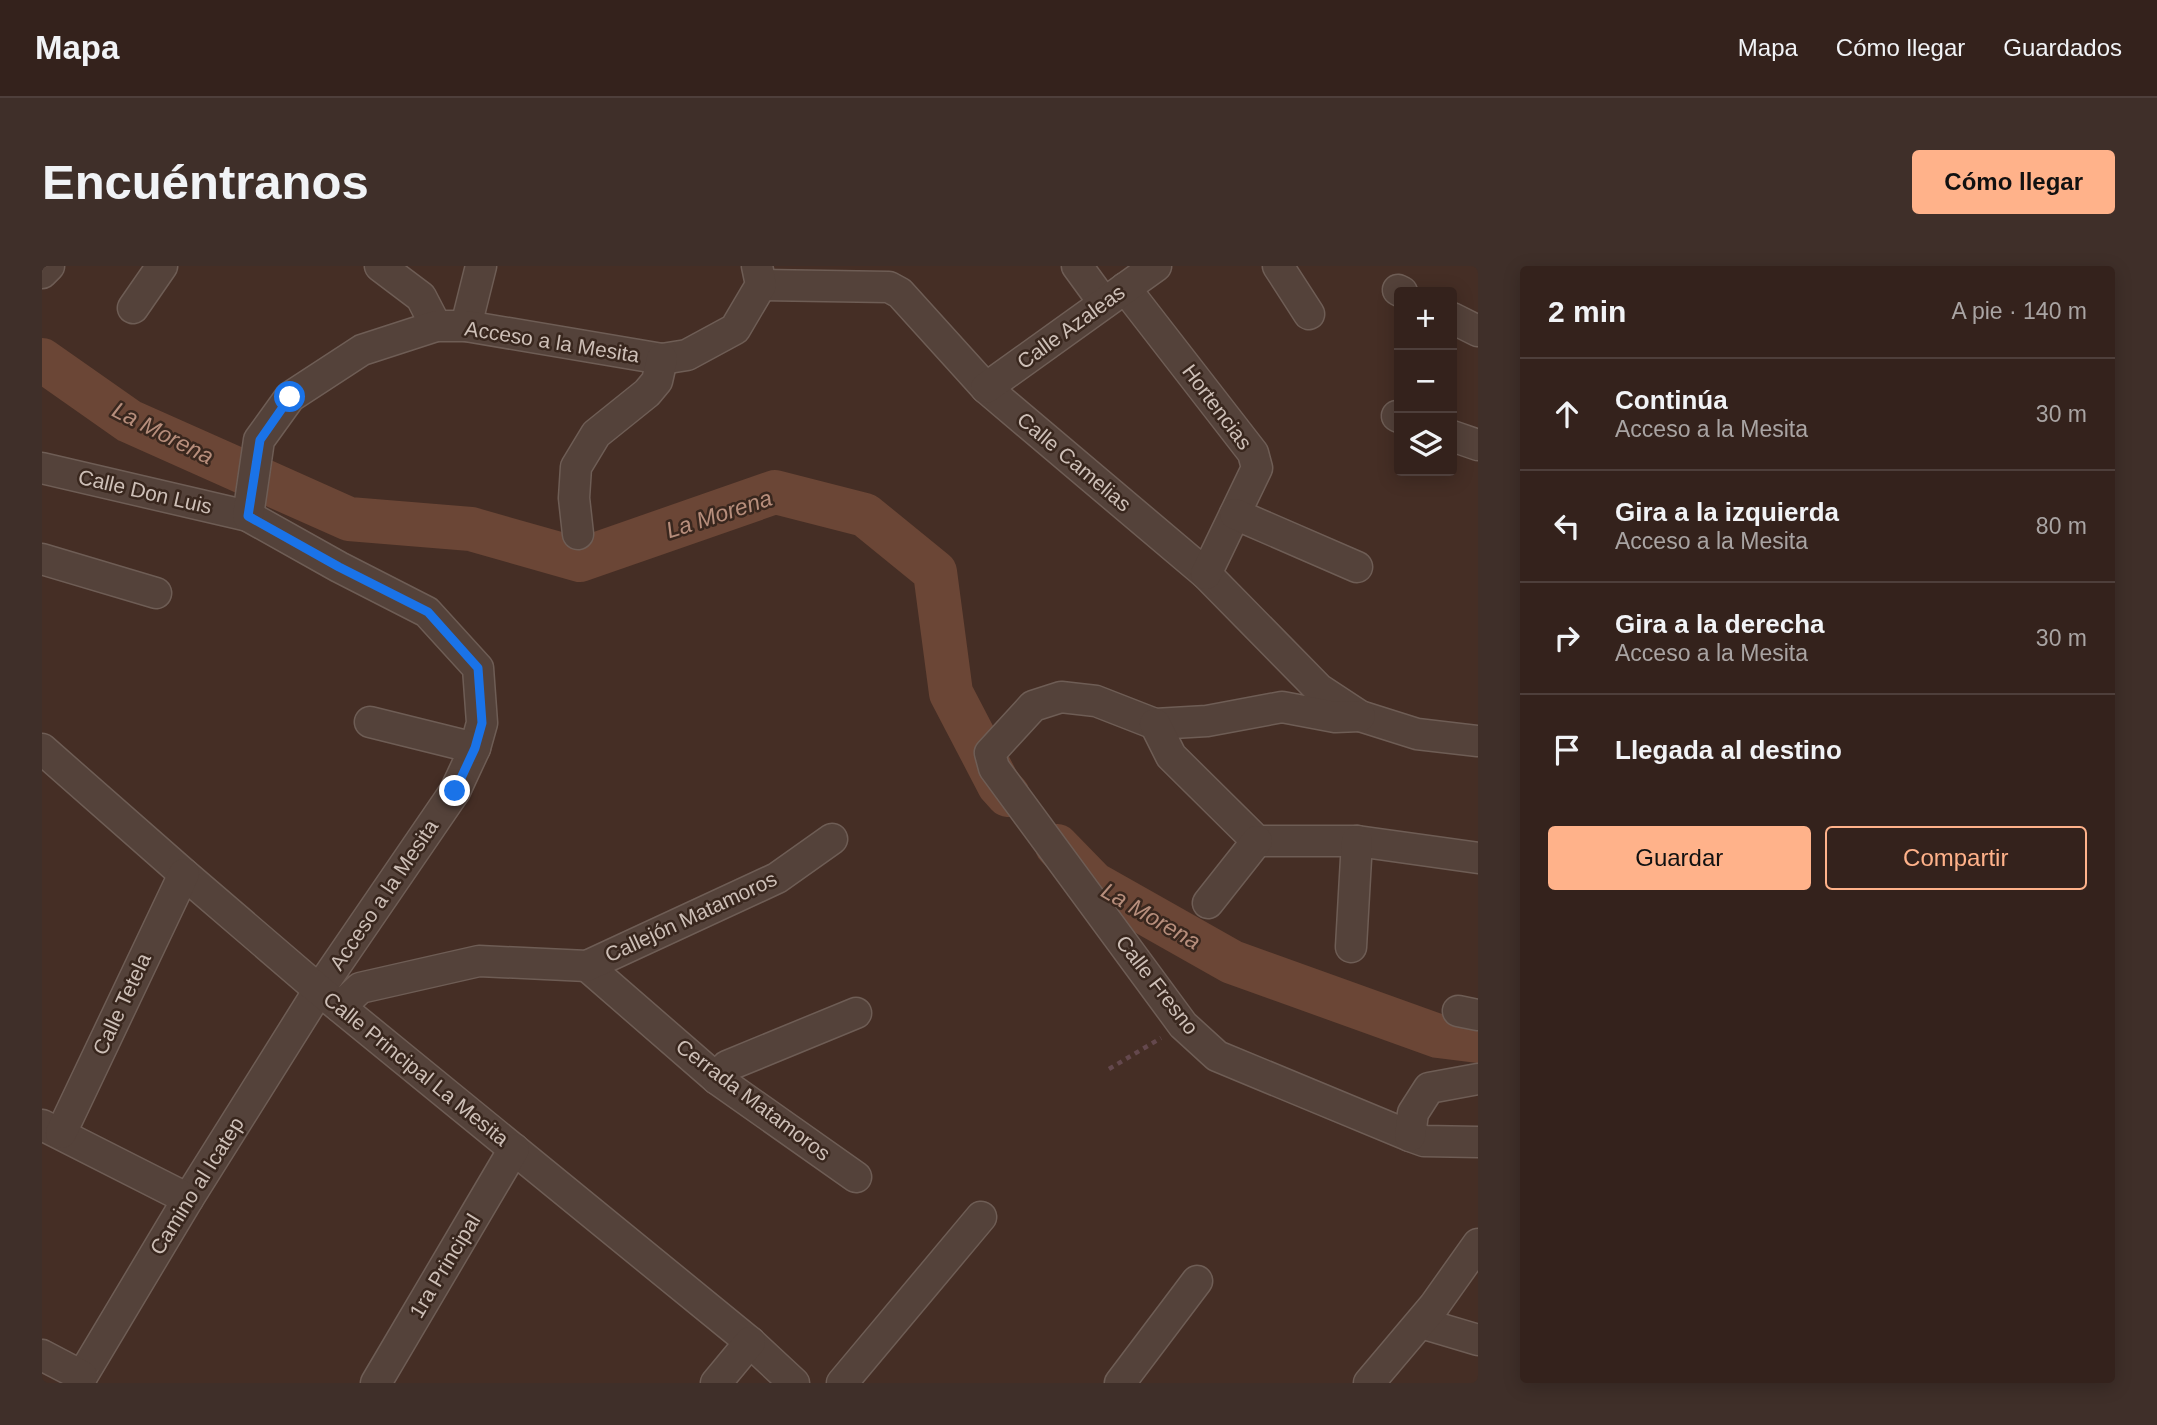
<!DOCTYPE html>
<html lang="es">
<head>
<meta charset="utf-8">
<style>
  body { margin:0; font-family:Helvetica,sans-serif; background:#3f2f29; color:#f1f3f6 }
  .controls { position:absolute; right:21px; top:21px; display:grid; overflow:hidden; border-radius:7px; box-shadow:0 4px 18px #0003 }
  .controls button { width:63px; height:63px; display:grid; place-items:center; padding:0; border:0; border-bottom:2px solid #4e3f3b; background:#34221c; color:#f1f3f6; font:35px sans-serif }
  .stop { position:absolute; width:21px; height:21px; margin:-16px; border:5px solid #1a73e8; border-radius:50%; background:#fff }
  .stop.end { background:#1a73e8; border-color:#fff; box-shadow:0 2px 7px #0008 }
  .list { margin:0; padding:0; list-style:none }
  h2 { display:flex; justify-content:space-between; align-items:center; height:91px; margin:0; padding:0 28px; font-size:30px }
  h2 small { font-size:23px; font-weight:400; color:#a9a4a3 }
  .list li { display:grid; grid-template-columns:46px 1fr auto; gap:21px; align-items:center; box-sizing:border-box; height:112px; padding:0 28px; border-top:2px solid #4e3f3b }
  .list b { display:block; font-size:26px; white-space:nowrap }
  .list p { margin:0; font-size:23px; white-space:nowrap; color:#a9a4a3 }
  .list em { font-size:23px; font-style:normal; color:#a9a4a3 }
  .actions { display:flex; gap:14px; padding:21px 28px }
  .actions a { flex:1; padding:16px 0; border:2px solid #ffb28a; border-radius:7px; text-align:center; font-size:24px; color:#ffb28a }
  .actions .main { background:#ffb28a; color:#111 }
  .icon { flex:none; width:38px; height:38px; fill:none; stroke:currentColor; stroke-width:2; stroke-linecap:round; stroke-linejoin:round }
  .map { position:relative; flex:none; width:1436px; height:1117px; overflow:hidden; border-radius:7px }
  header { display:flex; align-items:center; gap:42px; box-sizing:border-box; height:98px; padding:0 35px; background:#34221c; border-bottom:2px solid #4e3f3b }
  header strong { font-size:33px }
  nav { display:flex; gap:38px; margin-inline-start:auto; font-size:24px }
  .intro { display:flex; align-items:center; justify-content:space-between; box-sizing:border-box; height:168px; padding:0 42px }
  h1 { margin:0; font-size:49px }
  .button { padding:18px 32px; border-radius:7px; background:#ffb28a; color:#111; font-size:24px; font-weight:700 }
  main { display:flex; gap:42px; padding:0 42px }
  aside { flex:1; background:#34221c; border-radius:7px; box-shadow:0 4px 18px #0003 }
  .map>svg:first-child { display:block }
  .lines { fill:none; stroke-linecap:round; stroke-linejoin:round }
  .river { stroke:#6b4636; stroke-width:44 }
  .minor-casing { stroke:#6e5d55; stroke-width:33 }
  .path { stroke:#64484d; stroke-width:4.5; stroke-dasharray:5 5; stroke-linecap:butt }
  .minor { stroke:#54423a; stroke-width:30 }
  .route { stroke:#1a73e8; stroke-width:9 }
  .labels { text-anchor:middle; stroke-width:5; stroke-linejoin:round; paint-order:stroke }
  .street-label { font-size:21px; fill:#cdbfb7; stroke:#39271e }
  .water-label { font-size:23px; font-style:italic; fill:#b78e7c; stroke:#39271e }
</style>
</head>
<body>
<header>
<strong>Mapa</strong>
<nav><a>Mapa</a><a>Cómo llegar</a><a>Guardados</a></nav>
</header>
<div class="intro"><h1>Encuéntranos</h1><a class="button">Cómo llegar</a></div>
<main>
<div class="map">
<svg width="1436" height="1117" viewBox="0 0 1436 1117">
  <rect width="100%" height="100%" fill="#452e25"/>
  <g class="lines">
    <!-- river -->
    <g class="river">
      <polyline points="0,94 87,155 307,253 429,263 538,294 733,226 823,249 893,306 909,427 957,519 966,529"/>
      <polyline points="1015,580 1052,618 1190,696 1396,770 1436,775"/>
    </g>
    <defs>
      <g id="minor">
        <polyline points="338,0 379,31 394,60"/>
        <polyline points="1035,0 1062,37"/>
        <polyline points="1236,0 1267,48"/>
        <polyline points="0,7 7,0"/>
        <polyline points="719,19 847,21 858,27 944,122 1164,308 1277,423 1318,450 1375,468 1436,475"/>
        <polyline points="1083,22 1211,187 1215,202 1164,308"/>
        <polyline points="1356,24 1360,26"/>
        <polyline points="91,42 120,0"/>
        <polyline points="1410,52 1436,65"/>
        <polyline points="424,60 439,0"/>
        <polyline points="944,122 1114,0"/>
        <polyline points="1355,150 1357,151"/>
        <polyline points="1410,170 1436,179"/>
        <polyline points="0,202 206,250 297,301 385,346 436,402 440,457 433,482 413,525 277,724 146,933 36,1117"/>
        <polyline points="1193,248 1315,301"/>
        <polyline points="206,250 217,174 248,131 320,84 394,60 424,60 620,93 645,89 693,63 719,19 715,0"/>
        <polyline points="536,268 532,232 534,201 554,168 605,127 615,115 620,93"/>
        <polyline points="0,293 114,327"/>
        <polyline points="1318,450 1293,451 1240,441 1165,455 1113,458 1054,435 1019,431 991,440 948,487 952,502 1141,759 1175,790 1368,870 1382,875 1436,876"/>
        <polyline points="328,456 433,482"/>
        <polyline points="1113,458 1129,490 1215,575 1315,575 1436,592"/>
        <polyline points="0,483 142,608 277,724 708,1076 752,1117"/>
        <polyline points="1166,637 1215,575"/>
        <polyline points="1309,681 1315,575"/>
        <polyline points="545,700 675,813 814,911"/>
        <polyline points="298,741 318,722 437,695 545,700 735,612 790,573"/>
        <polyline points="1416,745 1436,749"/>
        <polyline points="675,813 685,800 814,747"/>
        <polyline points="0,859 146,933"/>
        <polyline points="19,867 142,608"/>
        <polyline points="1368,870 1371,847 1387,822 1436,813"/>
        <polyline points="1379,1057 1436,1074"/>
        <polyline points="0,1089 40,1110"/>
        <polyline points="334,1117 472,883"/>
        <polyline points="674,1117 708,1076"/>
        <polyline points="800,1117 939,951"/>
        <polyline points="1078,1117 1155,1015"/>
        <polyline points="1327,1117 1392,1040 1436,978"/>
      </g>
    </defs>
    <!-- minor casing -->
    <use href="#minor" class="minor-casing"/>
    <!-- path -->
    <polyline class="path" points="1067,803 1119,772"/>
    <!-- minor -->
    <use href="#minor" class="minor"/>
  </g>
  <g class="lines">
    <!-- route -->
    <polyline class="route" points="248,131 218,174 206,250 297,301 386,346 436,402 440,457 433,482 413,525"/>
  </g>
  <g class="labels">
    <!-- street labels -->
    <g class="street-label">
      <text transform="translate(1029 61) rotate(-36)" y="7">Calle Azaleas</text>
      <text transform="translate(510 76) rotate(9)" y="7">Acceso a la Mesita</text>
      <text transform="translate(1175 141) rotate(53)" y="7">Hortencias</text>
      <text transform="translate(1032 196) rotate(40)" y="7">Calle Camelias</text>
      <text transform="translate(103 226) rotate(13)" y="7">Calle Don Luis</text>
      <text transform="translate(342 629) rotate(-56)" y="7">Acceso a la Mesita</text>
      <text transform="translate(649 651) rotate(-25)" y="7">Callejón Matamoros</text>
      <text transform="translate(1115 719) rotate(52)" y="7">Calle Fresno</text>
      <text transform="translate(80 738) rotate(-65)" y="7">Calle Tetela</text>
      <text transform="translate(374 803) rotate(39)" y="7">Calle Principal La Mesita</text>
      <text transform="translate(711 834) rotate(37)" y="7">Cerrada Matamoros</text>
      <text transform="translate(155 920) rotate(-58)" y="7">Camino al Icatep</text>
      <text transform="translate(403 1000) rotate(-59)" y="7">1ra Principal</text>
    </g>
    <!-- water labels -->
    <g class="water-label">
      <text transform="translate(121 167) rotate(27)" y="8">La Morena</text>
      <text transform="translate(677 248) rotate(-18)" y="8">La Morena</text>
      <text transform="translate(1109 650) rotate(30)" y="8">La Morena</text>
    </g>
  </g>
</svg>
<div class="controls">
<button>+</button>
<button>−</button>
<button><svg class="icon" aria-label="layers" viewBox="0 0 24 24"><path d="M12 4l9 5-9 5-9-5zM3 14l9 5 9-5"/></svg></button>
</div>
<div class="stop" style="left:248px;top:131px"></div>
<div class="stop end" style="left:413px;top:525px"></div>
</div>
<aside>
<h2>2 min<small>A pie · 140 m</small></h2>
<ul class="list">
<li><svg class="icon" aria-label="ahead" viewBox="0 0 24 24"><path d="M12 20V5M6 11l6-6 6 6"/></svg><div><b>Continúa</b><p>Acceso a la Mesita</p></div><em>30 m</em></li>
<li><svg class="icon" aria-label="left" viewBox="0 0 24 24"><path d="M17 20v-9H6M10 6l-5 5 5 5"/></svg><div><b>Gira a la izquierda</b><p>Acceso a la Mesita</p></div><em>80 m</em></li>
<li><svg class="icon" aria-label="right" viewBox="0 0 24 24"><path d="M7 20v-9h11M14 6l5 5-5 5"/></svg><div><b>Gira a la derecha</b><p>Acceso a la Mesita</p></div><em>30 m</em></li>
<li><svg class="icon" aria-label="arrive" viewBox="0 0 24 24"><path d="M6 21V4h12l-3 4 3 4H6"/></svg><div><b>Llegada al destino</b></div></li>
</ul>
<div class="actions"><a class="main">Guardar</a><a>Compartir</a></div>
</aside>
</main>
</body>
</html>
